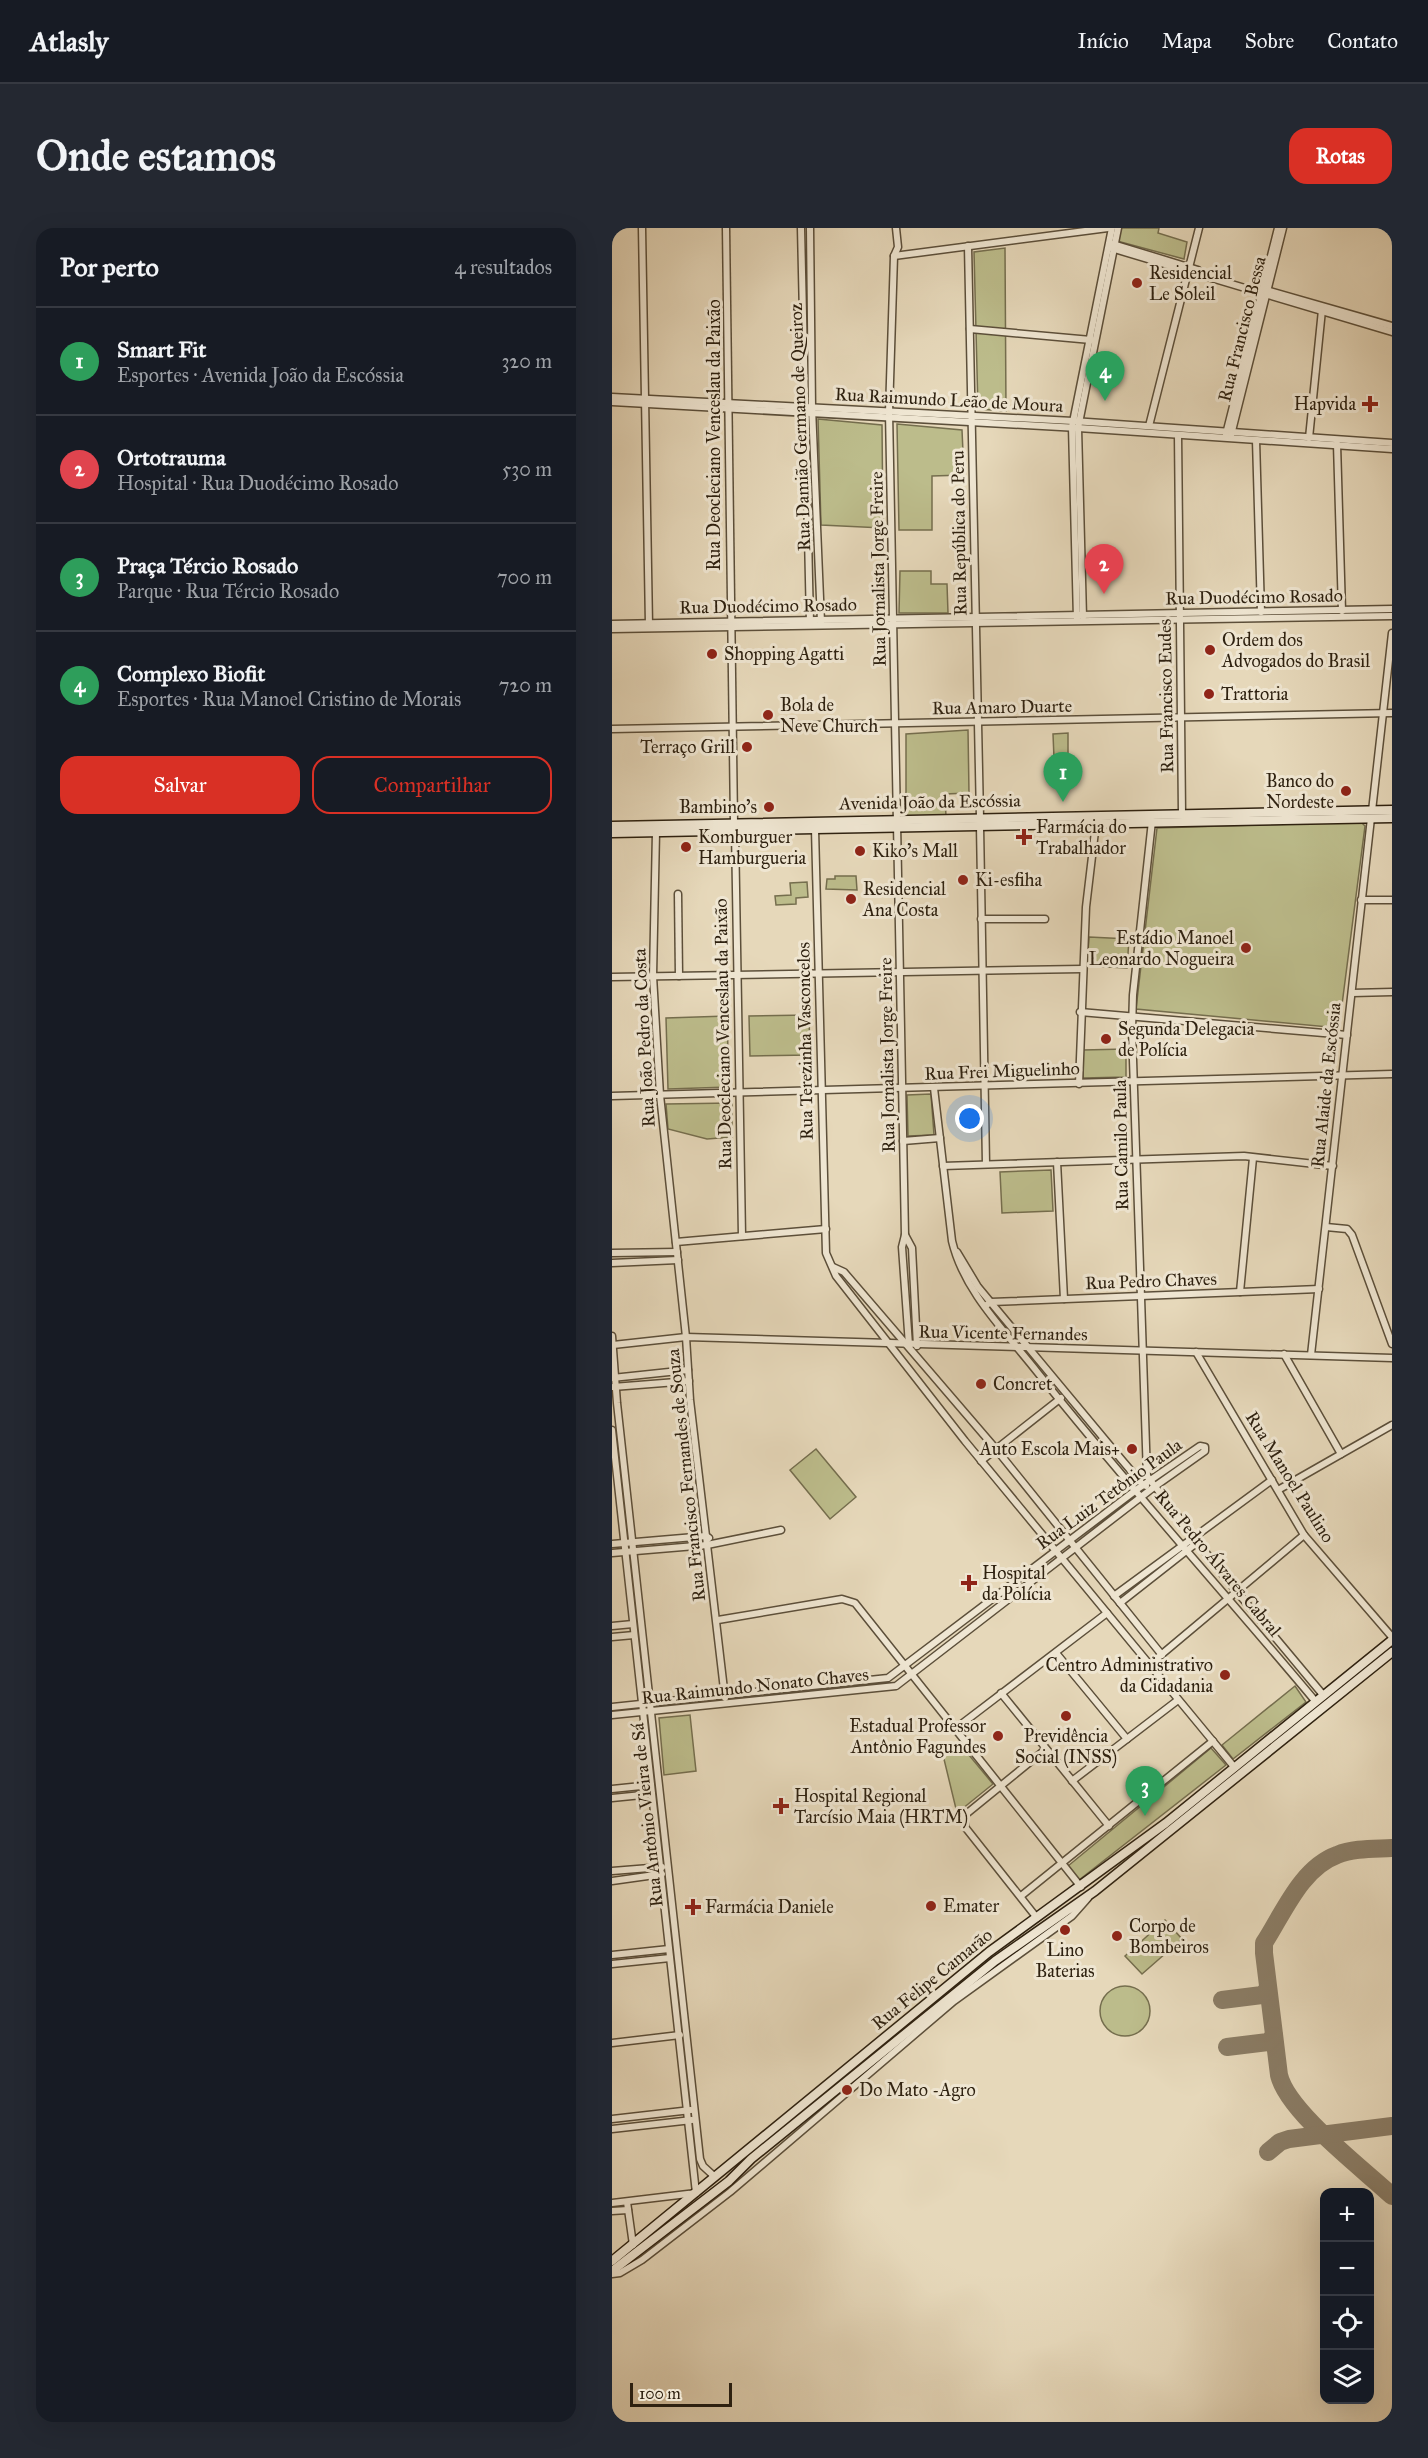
<!DOCTYPE html>
<html lang="pt">
<head>
<meta charset="utf-8">
<style>
  body { margin:0; font-family:"IM FELL Great Primer",serif; background:#242831; color:#f1f3f6 }
  .controls { position:absolute; right:18px; bottom:18px; display:grid; overflow:hidden; border-radius:12px; box-shadow:0 6px 24px #0002 }
  .controls button { width:54px; height:54px; display:grid; place-items:center; padding:0; border:0; border-bottom:2px solid #363941; background:#171b24; color:#f1f3f6; font:30px sans-serif }
  .scale { position:absolute; left:18px; bottom:15px; width:102px; box-sizing:border-box; padding-left:6px; border:3px solid #2e2110; border-top:0; font-size:16px; line-height:21px; white-space:nowrap; color:#2e2110; -webkit-text-stroke:4px #efe6d2; paint-order:stroke }
  .you { position:absolute; left:358px; top:891px; width:21px; height:21px; margin:-15px; border:4px solid #fff; border-radius:50%; background:#1a73e8; box-shadow:0 0 0 9px #1a73e833 }
  .badge { display:grid; place-items:center; width:39px; height:39px; border-radius:50%; background:#d93025; color:#fff; font-size:20px; font-weight:700 }
  .pin { position:absolute; translate:-50% -50px; filter:drop-shadow(0 2px 3px #0008) }
  .pin::after { content:''; position:absolute; top:32px; width:21px; height:18px; background:inherit; clip-path:polygon(0 0,100% 0,50% 100%) }
  .list { margin:0; padding:0; list-style:none }
  h2 { display:flex; justify-content:space-between; align-items:center; height:78px; margin:0; padding:0 24px; font-size:26px }
  h2 small { font-size:20px; font-weight:400; color:#9ea1a6 }
  .list li { display:grid; grid-template-columns:39px 1fr auto; gap:18px; align-items:center; box-sizing:border-box; height:108px; padding:0 24px; border-top:2px solid #363941 }
  .list b { display:block; font-size:22px; white-space:nowrap }
  .list p { margin:0; font-size:20px; white-space:nowrap; color:#9ea1a6 }
  .list em { font-size:20px; font-style:normal; color:#9ea1a6 }
  .actions { display:flex; gap:12px; padding:18px 24px }
  .actions a { flex:1; padding:14px 0; border:2px solid #d93025; border-radius:18px; text-align:center; font-size:21px; color:#d93025 }
  .actions .main { background:#d93025; color:#fff }
  .icon { flex:none; width:33px; height:33px; fill:none; stroke:currentColor; stroke-width:2; stroke-linecap:round; stroke-linejoin:round }
  .map { position:relative; flex:none; width:780px; height:2194px; overflow:hidden; border-radius:18px }
  header { display:flex; align-items:center; gap:36px; box-sizing:border-box; height:84px; padding:0 30px; background:#171b24; border-bottom:2px solid #363941 }
  header strong { font-size:28px }
  nav { display:flex; gap:33px; margin-inline-start:auto; font-size:21px }
  .intro { display:flex; align-items:center; justify-content:space-between; box-sizing:border-box; height:144px; padding:0 36px }
  h1 { margin:0; font-size:42px }
  .button { padding:15px 27px; border-radius:18px; background:#d93025; color:#fff; font-size:21px; font-weight:700 }
  main { display:flex; gap:36px; padding:0 36px }
  aside { flex:1; background:#171b24; border-radius:18px; box-shadow:0 6px 24px #0002 }
  .map>svg:first-child { display:block }
  .green { fill:#bcbc8b; stroke:#756e4e; stroke-width:1.5 }
  .lines { fill:none; stroke-linecap:round; stroke-linejoin:round }
  .taxiway { stroke:#8a7c65; stroke-width:18 }
  .street-casing { stroke:#5c4f3a; stroke-width:9 }
  .secondary-casing { stroke:#2e2110; stroke-width:11 }
  .street { stroke:#efe6d2; stroke-width:6 }
  .secondary { stroke:#efe6d2; stroke-width:8 }
  .poi-dot { fill:#8f2418; stroke:#efe6d2; stroke-width:2 }
  .labels { text-anchor:middle; stroke-width:6; stroke-linejoin:round; paint-order:stroke }
  .poi-label { font-size:18px; fill:#2e2110; stroke:#efe6d2; text-anchor:start }
  .street-label { font-size:18px; fill:#2e2110; stroke:#efe6d2 }
</style>
</head>
<body>
<header>
<strong>Atlasly</strong>
<nav><a>Início</a><a>Mapa</a><a>Sobre</a><a>Contato</a></nav>
</header>
<div class="intro"><h1>Onde estamos</h1><a class="button">Rotas</a></div>
<main>
<aside>
<h2>Por perto<small>4 resultados</small></h2>
<ul class="list">
<li><span class="badge" style="background:#2e9e5b">1</span><div><b>Smart Fit</b><p>Esportes · Avenida João da Escóssia</p></div><em>320 m</em></li>
<li><span class="badge" style="background:#e0444e">2</span><div><b>Ortotrauma</b><p>Hospital · Rua Duodécimo Rosado</p></div><em>530 m</em></li>
<li><span class="badge" style="background:#2e9e5b">3</span><div><b>Praça Tércio Rosado</b><p>Parque · Rua Tércio Rosado</p></div><em>700 m</em></li>
<li><span class="badge" style="background:#2e9e5b">4</span><div><b>Complexo Biofit</b><p>Esportes · Rua Manoel Cristino de Morais</p></div><em>720 m</em></li>
</ul>
<div class="actions"><a class="main">Salvar</a><a>Compartilhar</a></div>
</aside>
<div class="map">
<svg width="780" height="2194" viewBox="0 0 780 2194">
  <rect width="100%" height="100%" fill="#e6d8ba"/>
  <filter id="stains"><feTurbulence type="fractalNoise" baseFrequency=".00333" numOctaves="4"/><feColorMatrix values="0 0 0 0 .2 0 0 0 0 .09 0 0 0 0 .02 0 0 0 .5 -.17"/></filter>
  <radialGradient id="worn" r=".72"><stop offset=".6" stop-color="#630" stop-opacity="0"/><stop offset="1" stop-color="#630" stop-opacity=".3"/></radialGradient>
  <!-- green -->
  <g class="green">
    <polygon points="508,0 547,0 546,5 575,14 572,31 505,13"/>
    <polygon points="393,20 394,183 366,181 362,24"/>
    <polygon points="206,191 270,197 271,300 209,297"/>
    <polygon points="285,196 350,202 352,247 320,248 320,302 287,302"/>
    <polygon points="288,343 319,343 319,356 335,356 336,385 287,385"/>
    <polygon points="356,502 357,565 333,566 334,589 294,588 294,506"/>
    <polygon points="456,505 456,530 442,530 441,506"/>
    <polygon points="749,594 753,598 727,800 524,781 545,600"/>
    <polygon points="223,648 244,648 245,662 214,661 215,651 223,651"/>
    <polygon points="195,654 196,669 184,670 184,676 164,677 163,668 179,667 178,655"/>
    <polygon points="477,709 517,711 515,740 475,738"/>
    <polygon points="197,787 198,827 138,828 137,788"/>
    <polygon points="115,788 117,859 56,861 54,790"/>
    <polygon points="514,821 514,849 471,850 471,822"/>
    <polygon points="319,866 322,907 296,908 295,867"/>
    <polygon points="120,875 120,909 95,911 56,901 54,876"/>
    <polygon points="439,942 441,983 390,985 388,944"/>
    <polygon points="204,1221 244,1269 218,1291 178,1242"/>
    <polygon points="683,1458 694,1474 621,1531 610,1517"/>
    <polygon points="78,1487 84,1543 52,1547 47,1490"/>
    <polygon points="347,1515 381,1556 345,1585 331,1527"/>
    <polygon points="599,1520 614,1537 467,1652 456,1638"/>
    <polygon points="553,1692 570,1711 530,1746 513,1728"/>
    <circle cx="513" cy="1783" r="25"/>
  </g>
  <g class="lines">
    <!-- taxiway -->
    <g class="taxiway">
      <path d="M780 1620C762 1621 742 1620 725 1627 689 1640 671 1686 652 1715V1725L667 1847C675 1883 750 1940 780 1968"/>
      <polyline points="610,1772 650,1767 656,1761"/>
      <polyline points="615,1819 656,1814 662,1808"/>
      <polyline points="656,1924 668,1914 677,1911 780,1898"/>
    </g>
    <defs>
      <g id="street">
        <polyline points="30,0 37,397"/>
        <polyline points="114,0 122,595"/>
        <polyline points="189,0 198,395"/>
        <polyline points="198,0 200,180 209,394"/>
        <polyline points="284,0 286,19 282,28 277,184 293,1007 290,1019 297,1117"/>
        <polyline points="501,16 586,42"/>
        <polyline points="356,18 368,590"/>
        <polyline points="499,20 780,104"/>
        <polyline points="282,28 496,0"/>
        <polyline points="654,62 780,98"/>
        <polyline points="358,101 479,112"/>
        <polyline points="0,169 461,193 780,215"/>
        <polyline points="0,174 466,200 780,221"/>
        <polyline points="537,198 587,0"/>
        <polyline points="614,206 666,0"/>
        <polyline points="566,207 570,585"/>
        <polyline points="619,207 671,0"/>
        <polyline points="697,210 710,82"/>
        <polyline points="644,212 649,384"/>
        <polyline points="725,216 730,383"/>
        <polyline points="471,389 466,200 506,0"/>
        <polyline points="465,391 460,199 500,0"/>
        <polyline points="0,396 780,381"/>
        <polyline points="0,401 780,388"/>
        <polyline points="0,501 780,485"/>
        <polyline points="760,583 780,405"/>
        <polyline points="540,593 521,767 520,802 535,1248 611,1347 712,1468"/>
        <polyline points="368,598 374,936"/>
        <polyline points="203,601 214,1025 224,1048 353,1213 623,1540"/>
        <polyline points="123,603 130,1008"/>
        <polyline points="44,604 41,748 48,867 74,1109 78,1172 113,1470"/>
        <polyline points="66,666 67,748"/>
        <polyline points="749,672 780,672"/>
        <polyline points="369,691 433,691"/>
        <polyline points="0,749 470,741"/>
        <polyline points="740,765 780,764"/>
        <polyline points="468,784 735,807"/>
        <polyline points="467,856 474,679 484,595"/>
        <path d="M322 860 340 1013C352 1064 394 1104 426 1145 515 1257 612 1364 704 1474"/>
        <polyline points="0,868 780,846"/>
        <polyline points="291,913 328,910"/>
        <polyline points="445,934 452,1071"/>
        <polyline points="331,938 632,928 721,938"/>
        <polyline points="714,999 735,1001 740,1007 780,1116"/>
        <polyline points="293,1007 300,1020 305,1118"/>
        <polyline points="64,1014 214,1001"/>
        <polyline points="345,1024 366,1059 509,1231 531,1257 534,1258"/>
        <polyline points="0,1025 65,1024"/>
        <polyline points="0,1035 66,1032"/>
        <polyline points="221,1039 232,1044 384,1221 550,1427"/>
        <polyline points="628,1064 641,930"/>
        <polyline points="373,1078 379,1074 707,1061"/>
        <polyline points="0,1108 5,1175 88,1931 91,1938 103,1949"/>
        <polyline points="1,1117 74,1109 780,1130"/>
        <polyline points="584,1124 692,1307 780,1409"/>
        <polyline points="672,1126 729,1226"/>
        <polyline points="699,1127 759,590"/>
        <polyline points="0,1150 76,1142"/>
        <polyline points="1,1159 77,1153"/>
        <polyline points="0,1202 84,1965 0,1975"/>
        <polyline points="369,1233 449,1170"/>
        <polyline points="666,1262 780,1197"/>
        <polyline points="0,1316 94,1308 97,1310"/>
        <polyline points="0,1325 95,1317 169,1302"/>
        <polyline points="502,1368 660,1252"/>
        <polyline points="508,1375 587,1313"/>
        <polyline points="106,1392 230,1371 243,1375 469,1659"/>
        <polyline points="0,1398 21,1396"/>
        <polyline points="0,1409 22,1407"/>
        <polyline points="444,1425 515,1511"/>
        <polyline points="537,1437 692,1307"/>
        <polyline points="389,1465 497,1598"/>
        <polyline points="0,1479 276,1450 524,1262 588,1218 593,1219 593,1223 542,1259 284,1458 0,1487"/>
        <polyline points="343,1501 495,1385"/>
        <polyline points="460,1553 566,1472"/>
        <polyline points="0,1561 39,1557"/>
        <polyline points="0,1570 40,1566"/>
        <polyline points="0,1643 50,1639"/>
        <polyline points="0,1653 50,1646"/>
        <polyline points="409,1668 601,1513"/>
        <polyline points="425,1690 353,1599 353,1587 434,1521"/>
        <polyline points="0,1727 57,1721"/>
        <polyline points="0,1736 58,1730"/>
        <polyline points="0,1815 68,1807"/>
        <polyline points="0,1891 79,1882"/>
        <polyline points="0,1901 80,1892"/>
        <polyline points="15,1974 21,2017"/>
        <polyline points="0,1983 16,1982"/>
        <polyline points="0,2046 8,2045 30,2032 118,1964 342,1773 460,1688 476,1670"/>
      </g>
      <g id="secondary">
        <polyline points="0,598 780,582"/>
        <polyline points="0,605 780,590"/>
        <polyline points="0,2033 377,1724 554,1595 780,1412"/>
        <polyline points="0,2043 117,1953 139,1931 383,1733 483,1663 780,1424"/>
      </g>
    </defs>
    <!-- street casing -->
    <use href="#street" class="street-casing"/>
    <!-- secondary casing -->
    <use href="#secondary" class="secondary-casing"/>
    <!-- street -->
    <use href="#street" class="street"/>
    <!-- secondary -->
    <use href="#secondary" class="secondary"/>
  </g>
  <!-- markers -->
  <g class="poi-dot">
    <circle cx="525" cy="55" r="6"/>
    <path d="M755 167h6v6h6v6h-6v6h-6v-6h-6v-6h6z"/>
    <circle cx="598" cy="422" r="6"/>
    <circle cx="100" cy="426" r="6"/>
    <circle cx="597" cy="466" r="6"/>
    <circle cx="156" cy="487" r="6"/>
    <circle cx="135" cy="519" r="6"/>
    <circle cx="734" cy="563" r="6"/>
    <circle cx="157" cy="579" r="6"/>
    <path d="M409 600h6v6h6v6h-6v6h-6v-6h-6v-6h6z"/>
    <circle cx="74" cy="619" r="6"/>
    <circle cx="248" cy="623" r="6"/>
    <circle cx="351" cy="652" r="6"/>
    <circle cx="239" cy="671" r="6"/>
    <circle cx="634" cy="720" r="6"/>
    <circle cx="494" cy="811" r="6"/>
    <circle cx="369" cy="1156" r="6"/>
    <circle cx="520" cy="1221" r="6"/>
    <path d="M354 1346h6v6h6v6h-6v6h-6v-6h-6v-6h6z"/>
    <circle cx="613" cy="1447" r="6"/>
    <circle cx="454" cy="1488" r="6"/>
    <circle cx="386" cy="1508" r="6"/>
    <path d="M166 1569h6v6h6v6h-6v6h-6v-6h-6v-6h6z"/>
    <circle cx="319" cy="1678" r="6"/>
    <path d="M78 1670h6v6h6v6h-6v6h-6v-6h-6v-6h6z"/>
    <circle cx="453" cy="1702" r="6"/>
    <circle cx="505" cy="1708" r="6"/>
    <circle cx="235" cy="1862" r="6"/>
  </g>
  <g class="labels">
    <!-- poi labels -->
    <g class="poi-label">
      <text x="537" y="51">Residencial<tspan x="537" dy="21">Le Soleil</tspan></text>
      <text x="744" y="182" text-anchor="end">Hapvida</text>
      <text x="610" y="418">Ordem dos<tspan x="610" dy="21">Advogados do Brasil</tspan></text>
      <text x="112" y="432">Shopping Agatti</text>
      <text x="609" y="472">Trattoria</text>
      <text x="168" y="483">Bola de<tspan x="168" dy="21">Neve Church</tspan></text>
      <text x="123" y="525" text-anchor="end">Terraço Grill</text>
      <text x="722" y="559" text-anchor="end">Banco do<tspan x="722" dy="21">Nordeste</tspan></text>
      <text x="145" y="585" text-anchor="end">Bambino's</text>
      <text x="424" y="605">Farmácia do<tspan x="424" dy="21">Trabalhador</tspan></text>
      <text x="86" y="615">Komburguer<tspan x="86" dy="21">Hamburgueria</tspan></text>
      <text x="260" y="629">Kiko's Mall</text>
      <text x="363" y="658">Ki-esfiha</text>
      <text x="251" y="667">Residencial<tspan x="251" dy="21">Ana Costa</tspan></text>
      <text x="622" y="716" text-anchor="end">Estádio Manoel<tspan x="622" dy="21">Leonardo Nogueira</tspan></text>
      <text x="506" y="807">Segunda Delegacia<tspan x="506" dy="21">de Polícia</tspan></text>
      <text x="381" y="1162">Concret</text>
      <text x="508" y="1227" text-anchor="end">Auto Escola Mais+</text>
      <text x="370" y="1351">Hospital<tspan x="370" dy="21">da Polícia</tspan></text>
      <text x="601" y="1443" text-anchor="end">Centro Administrativo<tspan x="601" dy="21">da Cidadania</tspan></text>
      <text x="374" y="1504" text-anchor="end">Estadual Professor<tspan x="374" dy="21">Antônio Fagundes</tspan></text>
      <text x="454" y="1514" text-anchor="middle">Previdência<tspan x="454" dy="21">Social (INSS)</tspan></text>
      <text x="182" y="1574">Hospital Regional<tspan x="182" dy="21">Tarcísio Maia (HRTM)</tspan></text>
      <text x="331" y="1684">Emater</text>
      <text x="93" y="1685">Farmácia Daniele</text>
      <text x="517" y="1704">Corpo de<tspan x="517" dy="21">Bombeiros</tspan></text>
      <text x="453" y="1728" text-anchor="middle">Lino<tspan x="453" dy="21">Baterias</tspan></text>
      <text x="247" y="1868">Do Mato -Agro</text>
    </g>
    <!-- street labels -->
    <g class="street-label">
      <text transform="translate(630 101) rotate(-76)" y="6">Rua Francisco Bessa</text>
      <text transform="translate(337 172) rotate(3)" y="6">Rua Raimundo Leão de Moura</text>
      <text transform="translate(188 199) rotate(-92)" y="6">Rua Damião Germano de Queiroz</text>
      <text transform="translate(102 207) rotate(-90)" y="6">Rua Deocleciano Venceslau da Paixão</text>
      <text transform="translate(347 305) rotate(-91)" y="6">Rua República do Peru</text>
      <text transform="translate(266 341) rotate(-91)" y="6">Rua Jornalista Jorge Freire</text>
      <text transform="translate(642 369) rotate(-1)" y="6">Rua Duodécimo Rosado</text>
      <text transform="translate(156 378) rotate(-1)" y="6">Rua Duodécimo Rosado</text>
      <text transform="translate(554 468) rotate(-91)" y="6">Rua Francisco Eudes</text>
      <text transform="translate(390 479) rotate(-1)" y="6">Rua Amaro Duarte</text>
      <text transform="translate(318 574) rotate(-1)" y="6">Avenida João da Escóssia</text>
      <text transform="translate(111 806) rotate(-91)" y="6">Rua Deocleciano Venceslau da Paixão</text>
      <text transform="translate(32 810) rotate(-93)" y="6">Rua João Pedro da Costa</text>
      <text transform="translate(193 813) rotate(-91)" y="6">Rua Terezinha Vasconcelos</text>
      <text transform="translate(275 827) rotate(-91)" y="6">Rua Jornalista Jorge Freire</text>
      <text transform="translate(390 843) rotate(-2)" y="6">Rua Frei Miguelinho</text>
      <text transform="translate(714 857) rotate(-84)" y="6">Rua Alaide da Escóssia</text>
      <text transform="translate(509 917) rotate(-91)" y="6">Rua Camilo Paula</text>
      <text transform="translate(539 1053) rotate(-2)" y="6">Rua Pedro Chaves</text>
      <text transform="translate(391 1105) rotate(1)" y="6">Rua Vicente Fernandes</text>
      <text transform="translate(74 1247) rotate(-96)" y="6">Rua Francisco Fernandes de Souza</text>
      <text transform="translate(678 1249) rotate(58)" y="6">Rua Manoel Paulino</text>
      <text transform="translate(497 1266) rotate(-36)" y="6">Rua Luiz Tetônio Paula</text>
      <text transform="translate(606 1335) rotate(50)" y="6">Rua Pedro Álvares Cabral</text>
      <text transform="translate(143 1458) rotate(-6)" y="6">Rua Raimundo Nonato Chaves</text>
      <text transform="translate(35 1587) rotate(-96)" y="6">Rua Antônio Vieira de Sá</text>
      <text transform="translate(320 1751) rotate(-39)" y="6">Rua Felipe Camarão</text>
    </g>
  </g>
  <rect width="100%" height="100%" filter="url(#stains)"/>
  <rect width="100%" height="100%" fill="url(#worn)"/>
</svg>
<div class="controls">
<button>+</button>
<button>−</button>
<button><svg class="icon" aria-label="locate" viewBox="0 0 24 24"><circle cx="12" cy="12" r="6"/><path d="M12 2v4M12 18v4M2 12h4M18 12h4"/></svg></button>
<button><svg class="icon" aria-label="layers" viewBox="0 0 24 24"><path d="M12 4l9 5-9 5-9-5zM3 14l9 5 9-5"/></svg></button>
</div>
<div class="scale">100 m</div>
<div class="you"></div>
<div class="pin badge" style="left:451px;top:574px;background:#2e9e5b">1</div>
<div class="pin badge" style="left:492px;top:366px;background:#e0444e">2</div>
<div class="pin badge" style="left:533px;top:1588px;background:#2e9e5b">3</div>
<div class="pin badge" style="left:493px;top:173px;background:#2e9e5b">4</div>
</div>
</main>
</body>
</html>
